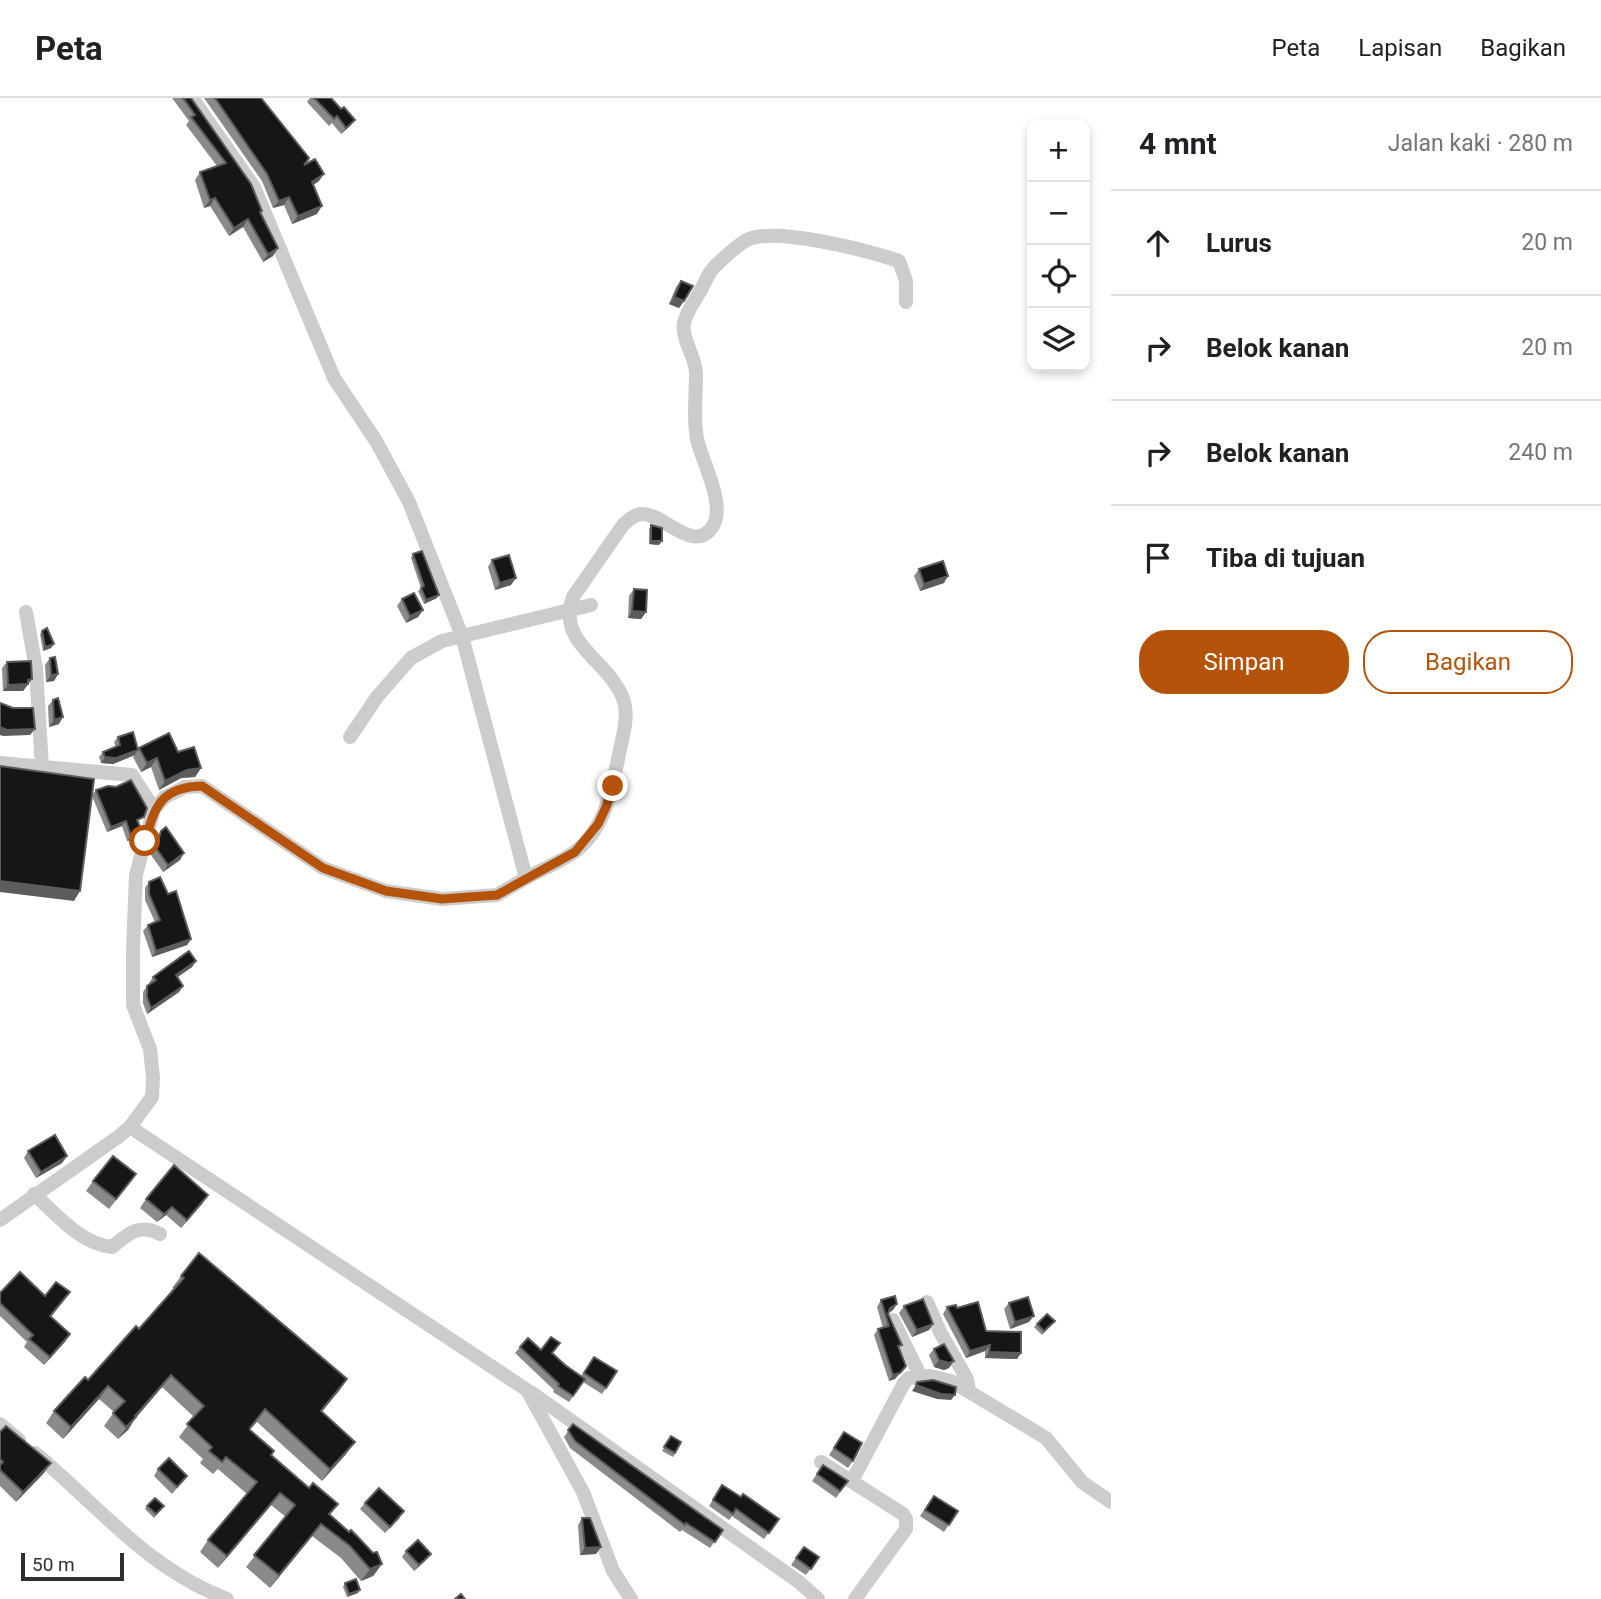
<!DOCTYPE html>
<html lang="id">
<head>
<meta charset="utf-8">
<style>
  body { margin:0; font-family:Roboto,sans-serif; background:#f2f2f2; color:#202124 }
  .controls { position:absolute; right:21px; top:21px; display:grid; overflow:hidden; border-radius:14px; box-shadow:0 4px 10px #0003 }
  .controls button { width:63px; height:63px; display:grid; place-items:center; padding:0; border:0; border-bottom:2px solid #e0e0e0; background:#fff; color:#202124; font:35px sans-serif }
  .scale { position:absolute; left:21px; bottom:18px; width:103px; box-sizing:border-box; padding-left:7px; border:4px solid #2f2f2f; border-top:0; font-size:19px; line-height:24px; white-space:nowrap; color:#2f2f2f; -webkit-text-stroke:5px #fff; paint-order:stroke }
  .stop { position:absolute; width:21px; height:21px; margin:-16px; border:5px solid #b45309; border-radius:50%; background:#fff }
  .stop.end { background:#b45309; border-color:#fff; box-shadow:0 2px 7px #0008 }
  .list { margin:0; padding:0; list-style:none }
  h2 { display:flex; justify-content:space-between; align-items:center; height:91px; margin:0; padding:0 28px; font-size:30px }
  h2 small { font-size:23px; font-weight:400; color:#757577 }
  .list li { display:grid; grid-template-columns:46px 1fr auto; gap:21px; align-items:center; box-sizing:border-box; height:105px; padding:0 28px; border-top:2px solid #e0e0e0 }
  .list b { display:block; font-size:26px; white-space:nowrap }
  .list em { font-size:23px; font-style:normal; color:#757577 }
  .actions { display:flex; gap:14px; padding:21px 28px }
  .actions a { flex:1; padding:16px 0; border:2px solid #b45309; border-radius:28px; text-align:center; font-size:24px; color:#b45309 }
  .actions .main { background:#b45309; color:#fff }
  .icon { flex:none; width:38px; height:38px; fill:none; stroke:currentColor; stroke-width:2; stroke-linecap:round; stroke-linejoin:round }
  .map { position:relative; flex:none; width:1111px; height:1501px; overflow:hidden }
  header { display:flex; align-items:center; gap:42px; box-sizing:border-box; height:98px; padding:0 35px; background:#fff; border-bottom:2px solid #e0e0e0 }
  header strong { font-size:33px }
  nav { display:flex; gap:38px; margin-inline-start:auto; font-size:24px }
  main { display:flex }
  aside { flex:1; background:#fff }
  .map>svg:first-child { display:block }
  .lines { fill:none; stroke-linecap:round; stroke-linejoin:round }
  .minor { stroke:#ccc; stroke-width:14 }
  .wall { fill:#8a8a8a }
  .shaded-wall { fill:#5c5c5c }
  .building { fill:#161616; stroke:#5c5c5c; stroke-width:2 }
  .route { stroke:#b45309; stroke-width:9 }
</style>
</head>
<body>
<header>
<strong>Peta</strong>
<nav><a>Peta</a><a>Lapisan</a><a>Bagikan</a></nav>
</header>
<main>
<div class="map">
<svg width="1111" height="1501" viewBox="0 0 1111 1501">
  <rect width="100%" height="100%" fill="#fff"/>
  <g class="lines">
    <!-- minor -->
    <g class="minor">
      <polyline points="26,514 36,571 42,670"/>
      <polyline points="350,639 377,599 411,560 442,543 591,507"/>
      <polyline points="0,665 132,677 154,711"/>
      <path d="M526 780C541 772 558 765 573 755 605 733 612 691 619 656 623 637 630 616 622 598 606 561 556 544 573 499L623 427C628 422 634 417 641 416 663 414 694 458 713 428 726 406 702 364 697 341 693 319 696 299 696 277 697 260 681 242 684 225 686 214 695 202 701 192 704 186 707 179 711 173 716 166 739 146 747 142 775 128 869 153 899 163L906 183V204"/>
      <polyline points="130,1029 527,1292 583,1394 613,1473 631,1501"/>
      <path d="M34 1096C56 1116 81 1146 112 1149 128 1136 139 1125 160 1136"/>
      <polyline points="0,1122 118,1039 130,1029 152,999 153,980 150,951 133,907 133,851 136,777 145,743 154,711 165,699 185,689 202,688 323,770 386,793 442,801 497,797 526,780 462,538 409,404 376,343 334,280 254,89 192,0"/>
      <polyline points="927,1204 940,1234 967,1281 969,1293"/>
      <polyline points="893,1222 921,1279"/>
      <polyline points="532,1295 799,1484 818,1501"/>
      <polyline points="0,1326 19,1342"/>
      <path d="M35 1355C99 1408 146 1470 227 1501"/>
      <polyline points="821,1364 903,1416 906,1421 906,1431 855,1501"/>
      <polyline points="852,1383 904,1285 909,1280 930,1278 951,1283 1046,1340 1082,1384 1111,1404"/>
    </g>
  </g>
  <!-- wall -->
  <g class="wall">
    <polygon points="172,0 191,0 261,115 273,158 263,164 243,129 229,138 210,108 204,110 195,82 200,74 217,68 186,27 189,23"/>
    <polygon points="204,0 261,0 305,66 319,83 313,87 317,116 292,126 284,107 273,110 262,83"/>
    <polygon points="310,0 331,0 341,11 355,22 350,28 341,36 332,25 329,28 307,4"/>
    <polygon points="681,183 684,203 679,210 669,206 676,189"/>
    <polygon points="651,427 659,447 649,446 649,431"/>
    <polygon points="413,456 437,500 424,506 418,493 421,490 411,460"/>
    <polygon points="492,462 511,487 495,492 488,469"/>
    <polygon points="919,471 944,485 920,493 914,478"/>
    <polygon points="634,491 646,514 641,521 628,520 629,498"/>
    <polygon points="402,501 423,512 418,519 406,525 397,508"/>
    <polygon points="42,533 54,546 51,550 43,553 40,536"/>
    <polygon points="50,560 58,576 54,583 46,584 45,567"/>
    <polygon points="7,564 32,581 23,593 3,593 2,570"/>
    <polygon points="53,602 59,626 49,629 48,608"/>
    <polygon points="118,639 135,657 113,666 101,665 99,659 103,654 116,649 114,644"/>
    <polygon points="139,650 178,654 201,670 195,679 181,680 159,692 151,669 141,674 133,659"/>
    <polygon points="96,692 140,724 139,725 140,735 136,740 127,743 122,728 107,734 92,698 74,803 92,697"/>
    <polygon points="161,733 184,755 180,762 163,774 151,757 156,740"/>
    <polygon points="149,784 191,841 187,847 152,859 143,833 148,827 155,824 145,802 145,790"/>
    <polygon points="196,863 192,869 177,879 183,888 179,894 147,916 143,905 143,894 147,888 150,886 149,885 153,879"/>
    <polygon points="28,1053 67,1058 62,1065 36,1080 24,1060"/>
    <polygon points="93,1083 129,1086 109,1111 86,1093"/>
    <polygon points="208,1097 181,1130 166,1117 157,1124 140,1110 146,1101"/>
    <polygon points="181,1178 347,1281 322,1313 346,1356 322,1383 257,1324 250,1332 271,1357 309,1390 338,1406 330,1417 382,1466 373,1478 361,1483 341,1460 312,1438 270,1490 246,1469 286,1419 271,1407 218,1470 200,1454 208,1442 247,1396 218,1371 213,1376 200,1365 203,1361 179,1339 194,1319 162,1289 136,1319 128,1332 118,1341 104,1328 114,1314 99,1301 63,1341 46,1325 54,1313 88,1282 139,1231 174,1191 172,1190"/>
    <polygon points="70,1194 51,1219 70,1236 44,1267 24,1249 27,1244 0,1218 0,1195 45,1198"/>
    <polygon points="881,1202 893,1212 888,1216 906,1268 895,1281 889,1283 874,1237 878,1231 883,1230 877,1209"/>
    <polygon points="1009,1205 1029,1224 1010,1231 1004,1211"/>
    <polygon points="904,1208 933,1226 929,1232 912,1239 899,1215"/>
    <polygon points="947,1209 957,1210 986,1233 1021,1255 1017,1261 985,1260 985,1253 966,1260 943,1216"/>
    <polygon points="1037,1226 1052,1226 1042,1237 1034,1229"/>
    <polygon points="520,1249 541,1252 552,1255 565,1267 581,1278 594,1259 617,1273 602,1296 583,1284 569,1304 553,1294 554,1292 515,1255"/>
    <polygon points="934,1251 949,1270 944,1272 934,1269 929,1257"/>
    <polygon points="573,1326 723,1432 710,1450 682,1432 680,1434 570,1350 564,1339"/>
    <polygon points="0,1334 44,1375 16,1404 0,1388"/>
    <polygon points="844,1334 853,1363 848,1370 829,1357"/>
    <polygon points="671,1338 675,1355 673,1359 662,1353"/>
    <polygon points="823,1367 848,1383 836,1400 812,1383"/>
    <polygon points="158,1371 187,1378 172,1396 154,1378"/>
    <polygon points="722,1387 741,1399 779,1421 764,1441 732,1418 729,1422 709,1408"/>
    <polygon points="934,1398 958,1413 944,1434 920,1418"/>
    <polygon points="365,1405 400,1420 385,1435 360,1411"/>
    <polygon points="147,1408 161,1412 154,1420 145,1411"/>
    <polygon points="582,1420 596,1456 580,1457 578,1427"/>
    <polygon points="804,1449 819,1459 806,1477 791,1467"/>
    <polygon points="406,1453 426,1462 414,1473 402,1459"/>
    <polygon points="345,1485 358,1495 347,1499 343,1489"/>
  </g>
  <!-- shaded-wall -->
  <g class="shaded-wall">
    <polygon points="355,22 350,28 341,36 346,30"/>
    <polygon points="324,76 319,83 307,91 312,84"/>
    <polygon points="289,99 284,107 273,110 279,103"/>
    <polygon points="215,100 210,108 204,110 210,102"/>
    <polygon points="322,108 317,116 292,126 298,118"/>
    <polygon points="248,121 243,129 229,138 234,130"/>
    <polygon points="278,150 273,158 263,164 268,156"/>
    <polygon points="674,199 684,203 679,210 669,206"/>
    <polygon points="651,443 662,443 659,447 649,446"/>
    <polygon points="948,478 944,485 920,493 924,486"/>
    <polygon points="516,480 511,487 495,492 500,485"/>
    <polygon points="439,497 437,500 424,506 426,502"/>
    <polygon points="423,512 418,519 406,525 410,518"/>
    <polygon points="632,513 646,514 641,521 628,520"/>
    <polygon points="54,546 51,550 43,553 45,549"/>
    <polygon points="58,576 54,583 46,584 51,577"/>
    <polygon points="32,581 23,593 3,593 8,587"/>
    <polygon points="63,619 59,626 49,629 54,622"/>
    <polygon points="0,629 35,631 30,637 3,638 0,637"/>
    <polygon points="138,652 135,657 113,666 101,665 105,659"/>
    <polygon points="157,660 151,669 141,674 147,665"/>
    <polygon points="201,670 195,679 181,680 159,692 165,683 187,672"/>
    <polygon points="126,723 122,728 107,734 111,729"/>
    <polygon points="140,735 136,740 127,743 131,738"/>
    <polygon points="184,755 180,762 163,774 168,767"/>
    <polygon points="0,783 80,793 74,803 0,794"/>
    <polygon points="191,841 187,847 152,859 156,853"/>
    <polygon points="196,863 192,869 172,883 176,877"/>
    <polygon points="183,888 179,894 147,916 151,910"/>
    <polygon points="67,1058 62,1065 36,1080 41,1074"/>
    <polygon points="208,1097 202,1106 181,1130 187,1122"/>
    <polygon points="172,1109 166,1117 157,1124 164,1116"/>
    <polygon points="897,1206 893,1212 885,1216 890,1210"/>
    <polygon points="1034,1218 1029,1224 1010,1231 1015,1224"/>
    <polygon points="933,1226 929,1232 912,1239 917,1232"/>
    <polygon points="70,1236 65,1244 44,1267 50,1259"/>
    <polygon points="990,1247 985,1253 966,1260 970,1253"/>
    <polygon points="989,1254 1021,1255 1017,1261 985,1260"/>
    <polygon points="939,1262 954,1263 949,1270 944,1272 934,1269"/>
    <polygon points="906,1268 895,1281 889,1283 893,1277"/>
    <polygon points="171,1277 162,1289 135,1321 136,1319 128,1332 118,1341 135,1318"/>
    <polygon points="347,1281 339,1293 312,1325 321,1313"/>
    <polygon points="916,1287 955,1297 951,1302 937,1301 912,1293"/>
    <polygon points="108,1288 99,1301 63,1341 71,1329"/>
    <polygon points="355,1344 346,1356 322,1383 330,1371"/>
    <polygon points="51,1365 44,1375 16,1404 23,1394"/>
    <polygon points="280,1395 271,1407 218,1470 227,1458"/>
    <polygon points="321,1426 312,1438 270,1490 279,1477"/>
    <polygon points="601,1449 596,1456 580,1457 585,1450"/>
    <polygon points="431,1456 426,1462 414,1473 419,1467"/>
    <polygon points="382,1466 373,1478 361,1483 370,1471"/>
    <polygon points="360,1492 358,1495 347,1499 349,1496"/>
  </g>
  <!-- building -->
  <g class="building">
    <polygon points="183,0 191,0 251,86 262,113 260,114 278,150 268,156 248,121 234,130 215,100 210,102 200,74 226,65 191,19 195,17"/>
    <polygon points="215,0 261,0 309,60 304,67 315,61 324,76 312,84 322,108 298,118 289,99 279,103 267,76"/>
    <polygon points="314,0 331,0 341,11 344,9 355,22 346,30 337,18 334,21"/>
    <polygon points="681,183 693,188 684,203 674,199"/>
    <polygon points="651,427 662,430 662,443 651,443"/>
    <polygon points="422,453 439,497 426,502 421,490 424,488 413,456"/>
    <polygon points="509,457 516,480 500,485 492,462"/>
    <polygon points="943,463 948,478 924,486 919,471"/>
    <polygon points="634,491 647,492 646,514 632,513"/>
    <polygon points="414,495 423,512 410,518 402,501"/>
    <polygon points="47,530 54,546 45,549 42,533"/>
    <polygon points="55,559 58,576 51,577 50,560"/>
    <polygon points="31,563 32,581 28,582 28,586 8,587 7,564"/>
    <polygon points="58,600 63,619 54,622 53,602"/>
    <polygon points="0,605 13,610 33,610 35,631 7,632 0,629"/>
    <polygon points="133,634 138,652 116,660 105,659 103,654 120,647 118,639"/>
    <polygon points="169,635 178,654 194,649 201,670 187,672 165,683 157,660 147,665 139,650"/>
    <polygon points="0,668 94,681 80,793 0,783"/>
    <polygon points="131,682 147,710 144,719 137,722 141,731 140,735 131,738 126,723 111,729 96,692 108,688 116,689"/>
    <polygon points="166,729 184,755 168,767 156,750 161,733"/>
    <polygon points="160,779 168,796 176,793 191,841 156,853 148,827 160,822 149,796 149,784"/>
    <polygon points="189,853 196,863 176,877 183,888 151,910 147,899 147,888 156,882 153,879"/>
    <polygon points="55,1037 67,1058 41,1074 28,1053"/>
    <polygon points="113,1058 136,1076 116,1101 93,1083"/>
    <polygon points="174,1067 208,1097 187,1122 172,1109 164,1116 146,1101"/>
    <polygon points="199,1155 347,1281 321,1313 355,1344 330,1371 265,1311 250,1330 250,1332 274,1353 271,1357 309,1390 313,1385 338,1406 329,1416 349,1434 351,1432 356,1437 373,1455 377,1454 382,1466 370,1471 350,1448 321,1426 279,1477 254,1457 295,1407 280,1395 227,1458 208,1442 257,1384 226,1359 222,1364 209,1353 212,1349 187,1326 204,1308 171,1277 135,1318 136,1319 126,1329 113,1315 125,1303 108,1288 71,1329 54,1313 85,1279 88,1282 136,1228 139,1231 184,1180 181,1178"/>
    <polygon points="20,1174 45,1198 56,1184 70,1194 50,1218 70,1236 50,1259 29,1241 33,1237 0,1205 0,1195"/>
    <polygon points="895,1198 897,1206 890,1210 888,1216 902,1247 898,1248 906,1268 900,1275 893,1277 878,1231 889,1228 881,1202"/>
    <polygon points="1028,1199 1034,1218 1015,1224 1009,1205"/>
    <polygon points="923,1201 933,1226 917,1232 904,1208"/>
    <polygon points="978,1204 986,1233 1021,1234 1021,1255 989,1254 990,1247 970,1253 947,1209 956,1207 957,1210"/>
    <polygon points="1047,1216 1055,1223 1044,1233 1037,1226"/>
    <polygon points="551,1239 560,1245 552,1255 565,1267 585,1281 573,1298 558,1288 559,1286 520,1249 528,1240 541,1252"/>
    <polygon points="944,1246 954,1263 949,1265 939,1262 934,1251"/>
    <polygon points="594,1259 617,1273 606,1290 584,1275"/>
    <polygon points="933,1282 956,1289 955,1297 941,1296 916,1287 917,1284"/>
    <polygon points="573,1326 723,1432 715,1444 686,1425 685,1427 575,1343 568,1332"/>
    <polygon points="6,1328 51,1365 23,1394 0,1372 0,1367 3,1364 0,1361 0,1334"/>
    <polygon points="844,1334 862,1345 853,1363 834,1350"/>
    <polygon points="671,1338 681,1344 675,1355 664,1349"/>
    <polygon points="169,1360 187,1378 177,1389 158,1371"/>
    <polygon points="823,1367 848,1383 840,1393 817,1376"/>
    <polygon points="722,1387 741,1399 743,1396 779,1421 769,1435 736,1411 733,1416 713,1402"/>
    <polygon points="379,1390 404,1413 390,1429 365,1405"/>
    <polygon points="934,1398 958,1413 949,1427 925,1412"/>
    <polygon points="155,1400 164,1408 156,1416 147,1408"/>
    <polygon points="582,1420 590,1420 601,1449 585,1450"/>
    <polygon points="418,1442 431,1456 419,1467 406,1453"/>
    <polygon points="804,1449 819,1459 811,1471 796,1460"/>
    <polygon points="356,1481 360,1492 349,1496 345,1485"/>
    <polygon points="461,1496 465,1501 455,1501"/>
  </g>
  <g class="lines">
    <!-- route -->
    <path class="route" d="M145 743C155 708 161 689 202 688L323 770 386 793 442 801 497 797 575 754 598 726 606 709 613 688"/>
  </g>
</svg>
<div class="controls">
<button>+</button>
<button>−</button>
<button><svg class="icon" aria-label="locate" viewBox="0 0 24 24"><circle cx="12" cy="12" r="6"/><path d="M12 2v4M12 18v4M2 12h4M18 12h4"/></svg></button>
<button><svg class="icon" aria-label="layers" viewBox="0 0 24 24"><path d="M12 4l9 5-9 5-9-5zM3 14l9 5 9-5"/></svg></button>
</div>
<div class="scale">50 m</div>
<div class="stop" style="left:145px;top:743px"></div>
<div class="stop end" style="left:613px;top:688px"></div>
</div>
<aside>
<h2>4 mnt<small>Jalan kaki · 280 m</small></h2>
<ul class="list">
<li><svg class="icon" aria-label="ahead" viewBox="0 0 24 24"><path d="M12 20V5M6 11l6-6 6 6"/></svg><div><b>Lurus</b></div><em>20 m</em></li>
<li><svg class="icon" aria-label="right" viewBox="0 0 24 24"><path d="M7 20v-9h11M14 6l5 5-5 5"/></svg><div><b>Belok kanan</b></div><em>20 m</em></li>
<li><svg class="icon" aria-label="right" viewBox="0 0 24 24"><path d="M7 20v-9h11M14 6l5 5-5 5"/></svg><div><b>Belok kanan</b></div><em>240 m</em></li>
<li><svg class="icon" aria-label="arrive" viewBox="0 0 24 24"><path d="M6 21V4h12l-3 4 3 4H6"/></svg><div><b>Tiba di tujuan</b></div></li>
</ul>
<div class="actions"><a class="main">Simpan</a><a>Bagikan</a></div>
</aside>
</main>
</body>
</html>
